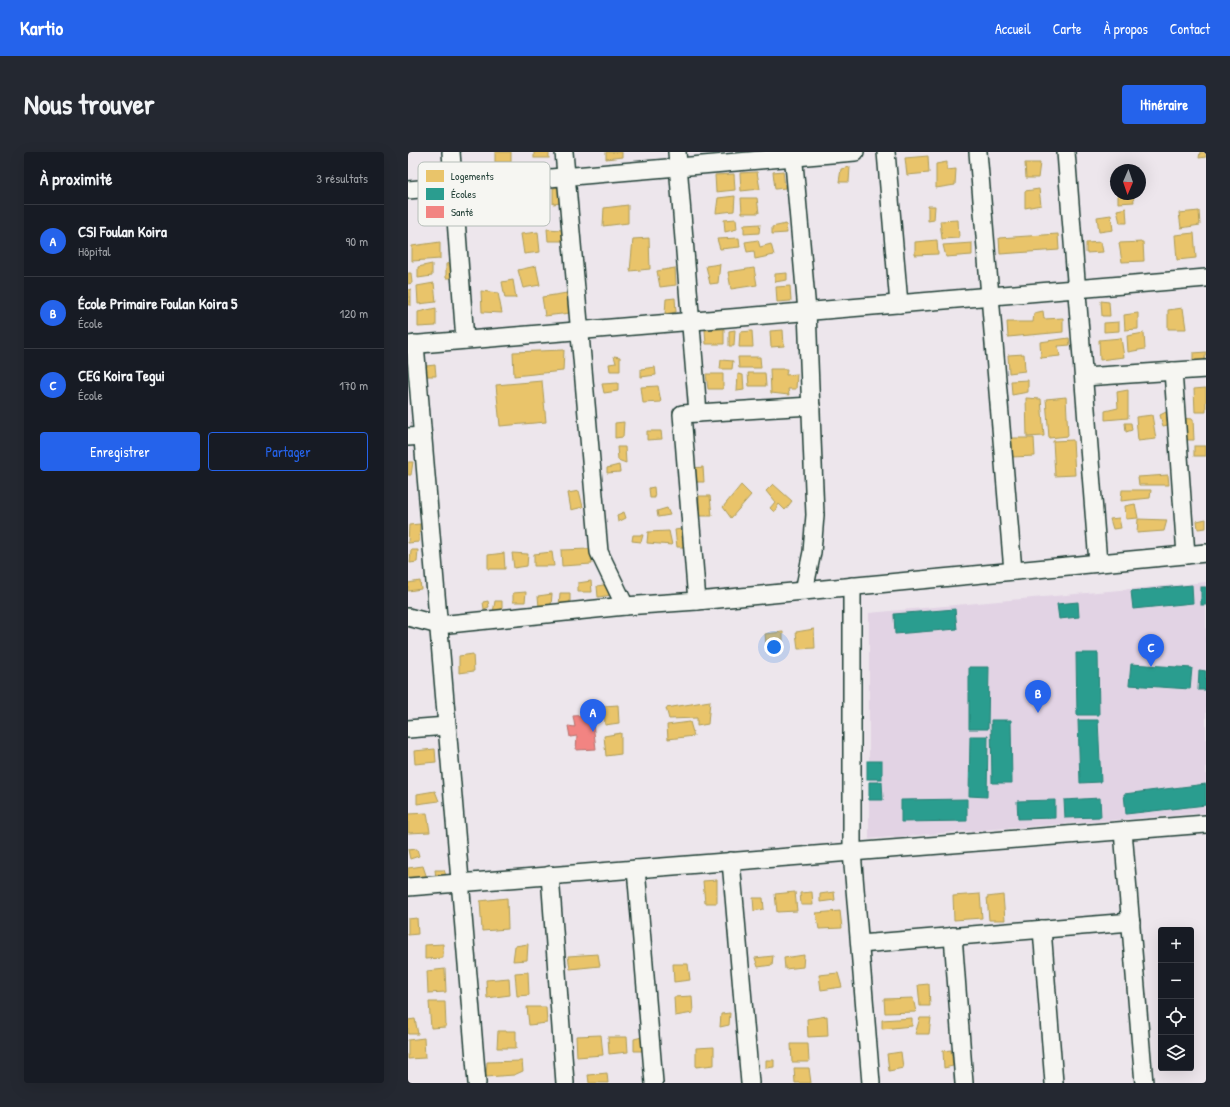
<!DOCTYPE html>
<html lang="fr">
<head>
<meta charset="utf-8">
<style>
  body { margin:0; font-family:"Patrick Hand",sans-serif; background:#242831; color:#f1f3f6 }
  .controls { position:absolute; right:12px; bottom:12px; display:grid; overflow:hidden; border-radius:4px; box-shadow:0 4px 16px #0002 }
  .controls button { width:36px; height:36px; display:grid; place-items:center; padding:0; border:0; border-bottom:1px solid #363941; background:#171b24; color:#f1f3f6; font:20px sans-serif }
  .compass { position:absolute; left:702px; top:12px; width:36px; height:36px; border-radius:50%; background:#171b24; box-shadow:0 4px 16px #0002; rotate:182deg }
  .you { position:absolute; left:366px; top:495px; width:14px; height:14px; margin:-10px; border:3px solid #fff; border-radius:50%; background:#1a73e8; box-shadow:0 0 0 6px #1a73e833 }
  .badge { display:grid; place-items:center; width:26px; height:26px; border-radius:50%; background:#2563eb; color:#fff; font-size:13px; font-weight:700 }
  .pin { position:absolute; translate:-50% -33px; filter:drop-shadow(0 1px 2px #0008) }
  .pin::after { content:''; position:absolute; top:21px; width:14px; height:12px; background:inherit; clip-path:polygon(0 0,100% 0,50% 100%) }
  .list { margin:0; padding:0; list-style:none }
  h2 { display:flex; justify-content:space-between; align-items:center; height:52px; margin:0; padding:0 16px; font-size:17px }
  h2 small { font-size:13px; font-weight:400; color:#9ea1a6 }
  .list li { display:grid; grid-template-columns:26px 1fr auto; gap:12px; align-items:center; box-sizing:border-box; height:72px; padding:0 16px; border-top:1px solid #363941 }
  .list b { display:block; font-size:15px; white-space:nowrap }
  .list p { margin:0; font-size:13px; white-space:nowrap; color:#9ea1a6 }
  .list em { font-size:13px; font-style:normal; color:#9ea1a6 }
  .actions { display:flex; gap:8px; padding:12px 16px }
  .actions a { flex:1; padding:9px 0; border:1px solid #2563eb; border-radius:4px; text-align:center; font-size:14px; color:#2563eb }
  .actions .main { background:#2563eb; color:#fff }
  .icon { flex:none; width:22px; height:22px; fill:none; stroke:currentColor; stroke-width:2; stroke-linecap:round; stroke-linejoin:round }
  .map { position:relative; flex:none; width:798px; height:931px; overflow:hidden; border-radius:4px }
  header { display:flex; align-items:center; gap:24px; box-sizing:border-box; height:56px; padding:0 20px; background:#2563eb; color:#fff }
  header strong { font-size:19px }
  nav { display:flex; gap:22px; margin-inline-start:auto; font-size:14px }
  .intro { display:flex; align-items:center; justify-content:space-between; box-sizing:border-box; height:96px; padding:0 24px }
  h1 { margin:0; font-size:28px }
  .button { padding:10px 18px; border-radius:4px; background:#2563eb; color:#fff; font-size:14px; font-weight:700 }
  main { display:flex; gap:24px; padding:0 24px }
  aside { flex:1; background:#171b24; border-radius:4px; box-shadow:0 4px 16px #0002 }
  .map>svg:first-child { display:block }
  .built { fill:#e2d3e4 }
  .homes { fill:#e9c46a; stroke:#ac9c5a }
  .schools { fill:#2a9d8f; stroke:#278074 }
  .health { fill:#f28482; stroke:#b36f6b }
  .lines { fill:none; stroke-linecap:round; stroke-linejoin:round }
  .minor-casing { stroke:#1f3d34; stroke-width:20 }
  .minor { stroke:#f6f6f2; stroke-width:17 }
  .key { fill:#f6f6f2; stroke:#b6beb9; stroke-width:1 }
  .key-label { font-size:11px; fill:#1f3d34 }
</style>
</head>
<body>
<header>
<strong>Kartio</strong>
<nav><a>Accueil</a><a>Carte</a><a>À propos</a><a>Contact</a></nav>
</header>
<div class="intro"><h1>Nous trouver</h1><a class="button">Itinéraire</a></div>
<main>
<aside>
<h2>À proximité<small>3 résultats</small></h2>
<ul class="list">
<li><span class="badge">A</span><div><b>CSI Foulan Koira</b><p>Hôpital</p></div><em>90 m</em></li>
<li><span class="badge">B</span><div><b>École Primaire Foulan Koira 5</b><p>École</p></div><em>120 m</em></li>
<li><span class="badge">C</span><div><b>CEG Koira Tegui</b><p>École</p></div><em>170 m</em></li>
</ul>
<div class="actions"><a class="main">Enregistrer</a><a>Partager</a></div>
</aside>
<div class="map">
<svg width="798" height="931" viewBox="0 0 798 931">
  <rect width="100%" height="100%" fill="#ede6ec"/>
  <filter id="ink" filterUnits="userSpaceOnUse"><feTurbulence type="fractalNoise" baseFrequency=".025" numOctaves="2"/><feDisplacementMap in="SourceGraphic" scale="8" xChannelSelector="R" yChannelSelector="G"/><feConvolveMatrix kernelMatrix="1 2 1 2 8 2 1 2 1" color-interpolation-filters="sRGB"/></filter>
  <g filter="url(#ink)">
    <!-- built -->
    <polygon class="built" points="798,430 798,661 461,687 461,461"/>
    <!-- homes -->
    <g class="homes">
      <rect x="87" y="0" width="16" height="10"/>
      <rect x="126" y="0" width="15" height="6"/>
      <polygon points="198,0 214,0 214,5 198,7"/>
      <polygon points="792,0 798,0 798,5 791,6"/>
      <polygon points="520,4 521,21 499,23 497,6"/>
      <polygon points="539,10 539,18 548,17 547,33 528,36 528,12"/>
      <polygon points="617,11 632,11 630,26 618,26"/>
      <polygon points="442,15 441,30 431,30 433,17"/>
      <polygon points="375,19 377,36 367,37 365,20"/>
      <polygon points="349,20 352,37 333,39 332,21"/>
      <polygon points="326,22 327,38 308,40 307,23"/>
      <polygon points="154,35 153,51 145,52 145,36"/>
      <polygon points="631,37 633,53 617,56 617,39"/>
      <polygon points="710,42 725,42 726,50 710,51"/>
      <polygon points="327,44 326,59 308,61 310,46"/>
      <polygon points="333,46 349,46 351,61 334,61"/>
      <polygon points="220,53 220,71 195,74 196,56"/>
      <polygon points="520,54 527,54 526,68 520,69"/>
      <polygon points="718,56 719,71 712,71 709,58"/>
      <polygon points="791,59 792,73 773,76 771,61"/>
      <polygon points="703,63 705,78 691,80 689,65"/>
      <polygon points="328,67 329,77 317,80 316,68"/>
      <polygon points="550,68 551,86 534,87 532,69"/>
      <polygon points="352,72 351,81 336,82 336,73"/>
      <polygon points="378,72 379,81 364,82 364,75"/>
      <polygon points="139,77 155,78 155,89 140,89"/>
      <polygon points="130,80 132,100 116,102 113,82"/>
      <polygon points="786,81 788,106 769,108 767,83"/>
      <polygon points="650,82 651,98 592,102 591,86"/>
      <polygon points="241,86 242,117 222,119 225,87"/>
      <polygon points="331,86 332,95 312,97 309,87"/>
      <polygon points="350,88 352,95 363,92 366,103 347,107 346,99 339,100 337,90"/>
      <polygon points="529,88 530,102 507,103 507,90"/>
      <polygon points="32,90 32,107 4,109 4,94"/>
      <polygon points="693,90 695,100 678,101 678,91"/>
      <polygon points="735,90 736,109 714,110 711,91"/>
      <polygon points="564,91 564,103 538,105 535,93"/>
      <polygon points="45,111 46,126 38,126 38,112"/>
      <polygon points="24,112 24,124 10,126 10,115"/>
      <polygon points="312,112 310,131 302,132 298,114"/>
      <polygon points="128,114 132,133 115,136 110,118"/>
      <polygon points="267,116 268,133 252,135 249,119"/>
      <polygon points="346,116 349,133 323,137 320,120"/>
      <polygon points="0,121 3,121 4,131 0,132"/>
      <polygon points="379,121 379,128 367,130 367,122"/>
      <polygon points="105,128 108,146 97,146 94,130"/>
      <polygon points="26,131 28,150 10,152 9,134"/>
      <polygon points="382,134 383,149 369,150 368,135"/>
      <polygon points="3,137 3,153 0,153 0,138"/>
      <polygon points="73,139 90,141 94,161 74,160"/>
      <polygon points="159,141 162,161 137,164 134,145"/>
      <polygon points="267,146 268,160 257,162 258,147"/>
      <polygon points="693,149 701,150 702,164 694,164"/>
      <polygon points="28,156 28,174 10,175 10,160"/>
      <polygon points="775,156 778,177 760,177 760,158"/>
      <polygon points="635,159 636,167 655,166 655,180 600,185 599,170 625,170 626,161"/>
      <polygon points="730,161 730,177 717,178 716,163"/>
      <polygon points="711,170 711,179 696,180 696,171"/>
      <polygon points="316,177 316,192 298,192 297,178"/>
      <polygon points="327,178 326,194 321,194 321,179"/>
      <polygon points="375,178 376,194 363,195 362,179"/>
      <polygon points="344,179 345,195 331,195 332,180"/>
      <polygon points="736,181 737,197 720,200 719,184"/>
      <polygon points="661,186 662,193 650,194 652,204 633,206 632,190"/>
      <polygon points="713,186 716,205 692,208 691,188"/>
      <polygon points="156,198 155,219 106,224 105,200"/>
      <polygon points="798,200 796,210 785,210 785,201"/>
      <polygon points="616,202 617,219 601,221 600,203"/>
      <polygon points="206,204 212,205 212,219 202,219 201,212 208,211"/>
      <polygon points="330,205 352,205 353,216 331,216"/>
      <polygon points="313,208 325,209 324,217 312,217"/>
      <polygon points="27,213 28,224 17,224 18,214"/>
      <polygon points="247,215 248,223 233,225 233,217"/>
      <polygon points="362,217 379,217 378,223 389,222 388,237 380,237 381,243 363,241"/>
      <polygon points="340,221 357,221 358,234 341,234"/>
      <polygon points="298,222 315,222 315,237 300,237"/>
      <polygon points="330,222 335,223 336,238 329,239"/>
      <polygon points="620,228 620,240 604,243 603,229"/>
      <polygon points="134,229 138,270 92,274 88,233"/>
      <polygon points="210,231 210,239 196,241 194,232"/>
      <polygon points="250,234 253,250 235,251 233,235"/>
      <polygon points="798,236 798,260 787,260 786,237"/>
      <polygon points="720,238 720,266 697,268 697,259 710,256 709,240"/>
      <polygon points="658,245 660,284 641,286 638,247"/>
      <polygon points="618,246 633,247 636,284 619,285"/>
      <polygon points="758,260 760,273 755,274 752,263"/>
      <polygon points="744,263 748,287 730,289 728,265"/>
      <polygon points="770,266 785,267 786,288 771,288"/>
      <polygon points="216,270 215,285 207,286 207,271"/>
      <polygon points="717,271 723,271 724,278 718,280"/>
      <polygon points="239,279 253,279 254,287 239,288"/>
      <polygon points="602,286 626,286 627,304 603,305"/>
      <polygon points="665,288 667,323 647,324 645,289"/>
      <rect x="786" y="294" width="12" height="10"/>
      <polygon points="209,295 217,295 218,311 210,308"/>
      <polygon points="0,310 5,310 3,323 0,323"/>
      <polygon points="211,313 212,320 199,321 199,316"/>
      <polygon points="295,315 296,330 287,330 285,316"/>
      <polygon points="760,323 761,333 731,333 730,325"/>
      <polygon points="365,332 384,349 377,358 371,352 366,360 362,356 367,350 358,339"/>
      <polygon points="333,333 343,343 323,366 315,355"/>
      <polygon points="246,335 247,346 242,346 241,336"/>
      <polygon points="714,338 743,338 742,346 713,349"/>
      <polygon points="171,339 175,355 163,358 160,341"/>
      <polygon points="291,344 302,344 304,364 291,364"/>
      <polygon points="727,352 730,366 718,367 717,354"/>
      <polygon points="259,356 262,363 250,365 249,359"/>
      <polygon points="216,360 218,366 210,370 209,363"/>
      <polygon points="711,366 713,376 705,377 702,367"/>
      <polygon points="730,367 759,368 756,379 729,381"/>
      <polygon points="798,367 798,376 790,377 789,369"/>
      <polygon points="12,372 11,390 0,391 1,373"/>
      <polygon points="273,377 277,395 269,395 267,378"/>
      <polygon points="261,379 264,393 239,391 240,380"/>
      <polygon points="225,383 235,383 233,390 224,389"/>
      <polygon points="182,397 184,412 154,414 153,398"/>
      <polygon points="3,398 10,398 9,410 2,411"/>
      <polygon points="144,400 146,414 126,414 126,402"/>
      <polygon points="96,401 97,417 80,417 80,403"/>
      <polygon points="104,401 120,402 119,414 106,416"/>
      <polygon points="12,429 13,437 0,439 0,431"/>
      <polygon points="183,429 184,440 170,440 170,431"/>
      <polygon points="202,432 204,443 190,445 189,434"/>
      <polygon points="118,440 117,450 105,450 105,441"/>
      <polygon points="152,441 162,441 162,453 151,455"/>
      <polygon points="144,442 143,454 131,455 130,444"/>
      <polygon points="80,449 81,455 76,457 75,450"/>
      <polygon points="87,449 94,449 94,460 85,461"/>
      <polygon points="406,477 407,496 390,497 388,480"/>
      <polygon points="375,480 375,499 359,501 357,482"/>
      <polygon points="65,502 66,519 51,521 51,504"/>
      <polygon points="302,549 300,572 289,574 289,566 261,567 258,556"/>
      <polygon points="210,553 211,571 197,573 196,554"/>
      <polygon points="282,570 286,584 260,587 259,573"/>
      <polygon points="213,581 213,602 198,604 196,584"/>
      <polygon points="27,597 28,610 7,612 6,599"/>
      <polygon points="27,639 31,649 9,652 9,642"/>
      <polygon points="19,661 22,680 0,681 0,662"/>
      <polygon points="9,697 11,704 2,707 0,698"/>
      <polygon points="15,714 19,726 0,727 0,716"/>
      <polygon points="27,718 36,718 39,726 28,726"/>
      <polygon points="309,728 309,751 297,751 295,729"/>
      <polygon points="387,740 389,759 369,760 367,742"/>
      <polygon points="404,740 405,753 393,753 392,741"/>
      <polygon points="426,740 427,748 412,750 412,742"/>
      <polygon points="572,742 574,766 546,768 545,744"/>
      <polygon points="595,743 597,768 581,768 579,745"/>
      <polygon points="99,746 100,777 74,779 72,749"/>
      <polygon points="345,746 355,746 356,757 346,759"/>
      <polygon points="432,759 434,776 411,777 408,761"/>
      <polygon points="9,766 10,782 0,783 0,767"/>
      <polygon points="35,792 35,806 17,807 17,793"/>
      <polygon points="120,792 119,808 105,809 107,794"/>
      <polygon points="190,802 192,814 162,817 160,804"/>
      <polygon points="396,803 395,815 377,817 376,806"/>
      <polygon points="365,804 364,813 350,815 347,806"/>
      <polygon points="265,812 280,812 282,828 266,830"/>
      <polygon points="37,817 38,840 20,841 19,819"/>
      <polygon points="120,820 121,843 109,844 107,821"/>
      <polygon points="430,821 434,835 413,838 411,823"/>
      <polygon points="101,826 102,843 79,846 78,828"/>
      <polygon points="521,832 522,854 512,854 510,833"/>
      <polygon points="284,844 285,861 267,864 266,845"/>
      <polygon points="505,846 508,860 477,861 476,847"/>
      <polygon points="21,850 37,850 38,875 23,876"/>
      <polygon points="119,855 138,855 139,871 121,873"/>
      <polygon points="322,861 321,873 312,875 313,862"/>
      <polygon points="419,864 420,884 400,885 399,867"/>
      <polygon points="504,866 504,874 474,877 474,868"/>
      <polygon points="512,866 523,866 521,882 507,882"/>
      <polygon points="7,867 10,882 0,882 0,868"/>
      <polygon points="90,879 108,879 108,896 89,896"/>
      <polygon points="193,883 195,903 169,905 168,884"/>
      <polygon points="200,885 219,885 220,900 201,902"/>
      <polygon points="234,885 234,899 226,899 226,887"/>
      <polygon points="16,886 17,906 0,907 0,888"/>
      <polygon points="383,892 400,892 401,910 384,910"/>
      <polygon points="306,895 306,913 288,915 288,896"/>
      <polygon points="543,898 545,914 536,916 535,899"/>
      <polygon points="493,900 495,916 481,919 479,902"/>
      <polygon points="358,908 366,908 366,915 358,916"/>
      <polygon points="114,909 115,919 106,923 78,925 79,910"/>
      <polygon points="386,916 401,916 403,931 387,931"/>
      <polygon points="199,921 200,931 181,931 180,923"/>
    </g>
    <!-- schools -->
    <g class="schools">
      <polygon points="784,433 785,451 725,457 723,439"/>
      <rect x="793" y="435" width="5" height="18"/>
      <polygon points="670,450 671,465 651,467 649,452"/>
      <polygon points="547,457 549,477 487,482 486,462"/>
      <polygon points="668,501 690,501 691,563 669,563"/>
      <polygon points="723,512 784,516 782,537 721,533"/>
      <polygon points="561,515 581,515 580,577 561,577"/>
      <polygon points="791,518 798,519 798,538 790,538"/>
      <polygon points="583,568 603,568 604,631 584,631"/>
      <polygon points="670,568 690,568 693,630 672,631"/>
      <polygon points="562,584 580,584 579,645 561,644"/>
      <rect x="459" y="609" width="15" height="18"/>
      <polygon points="461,630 474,630 475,648 461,648"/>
      <polygon points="798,632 798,653 718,662 716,642"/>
      <polygon points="692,646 693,665 657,666 656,648"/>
      <polygon points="559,647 559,669 493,670 493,648"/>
      <polygon points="647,648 647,666 610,667 609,649"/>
    </g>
    <!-- health -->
    <polygon class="health" points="184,563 188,597 168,598 169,584 162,585 160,574 167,575 165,564"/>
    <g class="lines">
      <defs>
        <g id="minor">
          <polyline points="43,0 57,188"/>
          <polyline points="156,0 191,400 217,454"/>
          <polyline points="269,0 290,261"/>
          <polyline points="385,0 399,159 407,363 404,400 396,439"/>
          <polyline points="478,0 491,152"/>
          <polyline points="570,0 605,419"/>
          <polyline points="658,0 690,411"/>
          <polyline points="0,38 447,0"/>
          <polyline points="7,192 69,931"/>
          <polyline points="0,193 798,126"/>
          <polyline points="765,219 778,403"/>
          <polyline points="676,225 798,217"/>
          <polyline points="0,285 15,284"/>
          <polyline points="444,434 444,700 463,931"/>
          <polyline points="289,449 274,262 403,254"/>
          <polyline points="0,465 31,473 217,454 289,449 798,401"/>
          <polyline points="0,577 39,574"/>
          <polyline points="715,679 736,931"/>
          <polyline points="323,709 342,931"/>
          <polyline points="228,717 246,931"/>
          <polyline points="142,723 157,931"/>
          <polyline points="0,735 798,672"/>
          <polyline points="634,777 646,931"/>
          <polyline points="545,784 556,931"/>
          <polyline points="452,792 723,770"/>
        </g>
      </defs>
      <!-- minor casing -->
      <use href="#minor" class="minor-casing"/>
      <!-- minor -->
      <use href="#minor" class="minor"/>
    </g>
  </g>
  <!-- legend -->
  <rect x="10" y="10" width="132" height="64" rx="6" class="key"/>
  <rect x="18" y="18" width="18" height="12" fill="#e9c46a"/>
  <rect x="18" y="36" width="18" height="12" fill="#2a9d8f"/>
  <rect x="18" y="54" width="18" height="12" fill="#f28482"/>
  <g class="key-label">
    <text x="43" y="28">Logements</text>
    <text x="43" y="46">Écoles</text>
    <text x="43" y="64">Santé</text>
  </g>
</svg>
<div class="controls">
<button>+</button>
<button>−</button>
<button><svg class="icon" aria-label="locate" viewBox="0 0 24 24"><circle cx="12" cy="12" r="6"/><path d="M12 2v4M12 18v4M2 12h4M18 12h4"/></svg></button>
<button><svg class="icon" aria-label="layers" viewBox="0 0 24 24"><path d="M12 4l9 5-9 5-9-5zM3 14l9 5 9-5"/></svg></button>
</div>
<svg class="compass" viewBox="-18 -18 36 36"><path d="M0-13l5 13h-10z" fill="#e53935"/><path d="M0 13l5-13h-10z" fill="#9ea1a6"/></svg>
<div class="you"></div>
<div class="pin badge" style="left:185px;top:580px">A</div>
<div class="pin badge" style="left:630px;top:561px">B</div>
<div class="pin badge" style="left:743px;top:515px">C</div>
</div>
</main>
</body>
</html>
